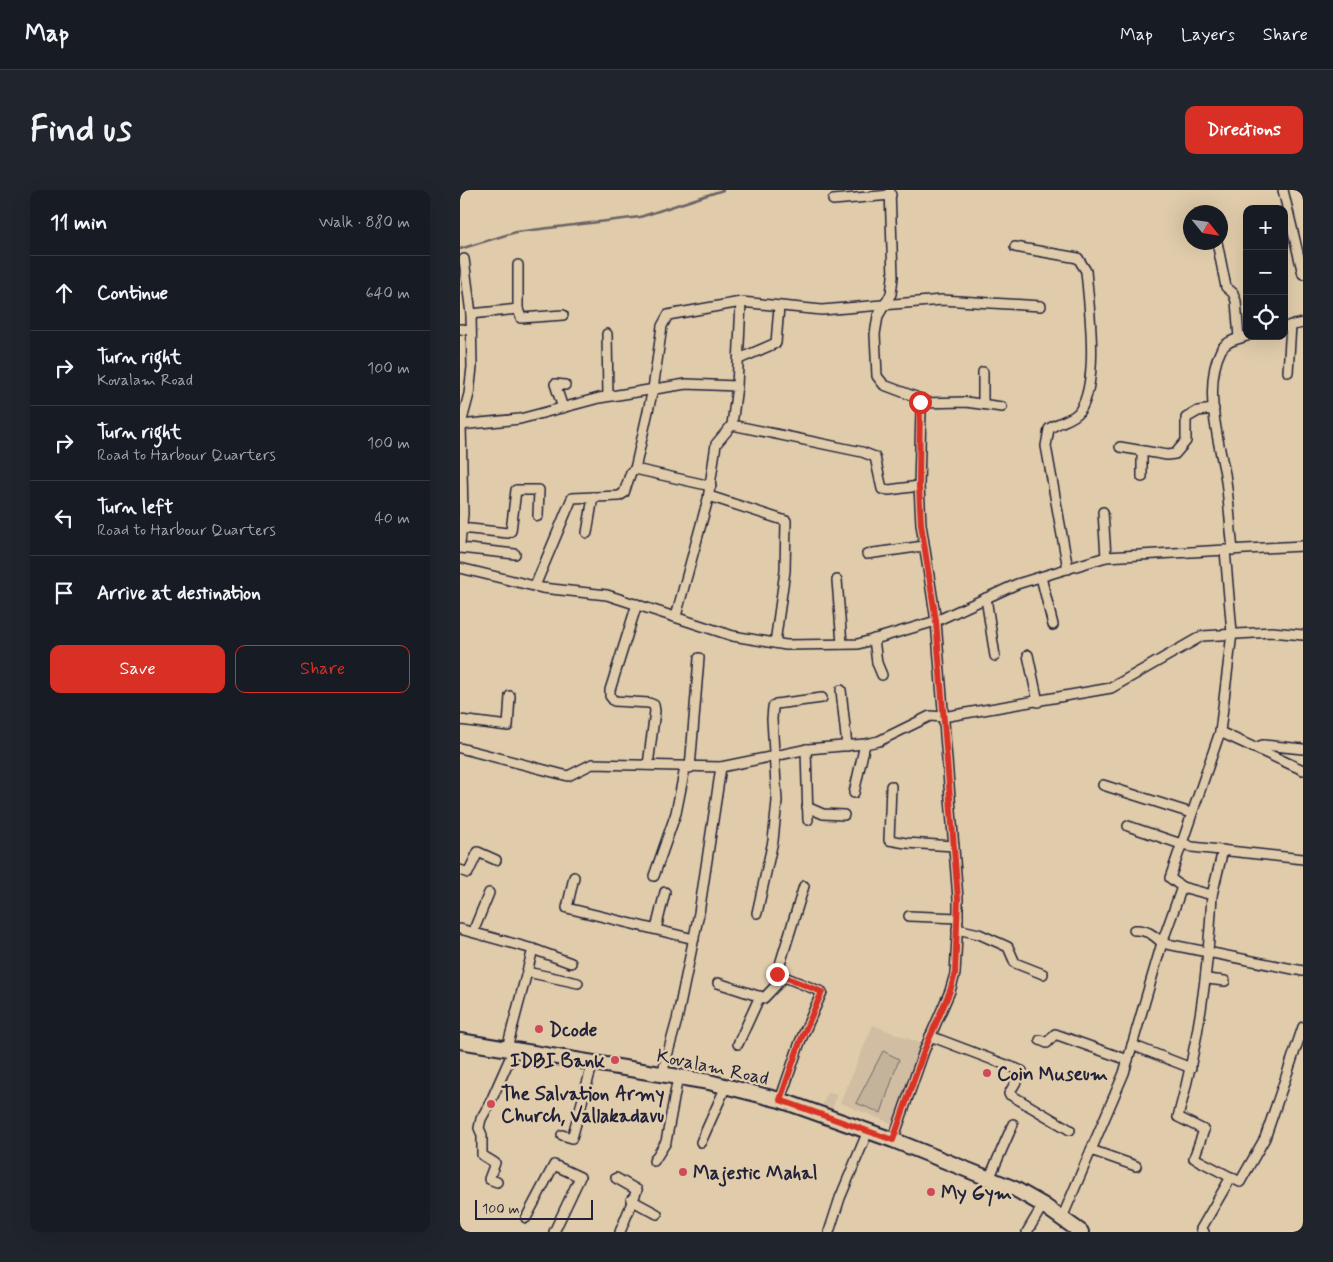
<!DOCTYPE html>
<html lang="en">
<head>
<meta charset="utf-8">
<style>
  body { margin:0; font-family:Mynerve,sans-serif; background:#20242c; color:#f1f3f6 }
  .controls { position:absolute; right:15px; top:15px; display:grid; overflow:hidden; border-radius:10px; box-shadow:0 5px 20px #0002 }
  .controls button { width:45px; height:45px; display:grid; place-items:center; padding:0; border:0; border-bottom:1px solid #363941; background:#171b24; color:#f1f3f6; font:25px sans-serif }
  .compass { position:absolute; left:723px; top:15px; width:45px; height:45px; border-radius:50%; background:#171b24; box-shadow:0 5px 20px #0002; rotate:120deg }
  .scale { position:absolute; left:15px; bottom:12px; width:118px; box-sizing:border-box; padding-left:5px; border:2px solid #22223b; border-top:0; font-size:14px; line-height:18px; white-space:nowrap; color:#22223b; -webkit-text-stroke:4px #e0ccab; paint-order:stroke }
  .stop { position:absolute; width:15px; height:15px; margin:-11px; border:4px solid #d93025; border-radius:50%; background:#fff }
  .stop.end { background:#d93025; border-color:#fff; box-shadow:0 1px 5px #0008 }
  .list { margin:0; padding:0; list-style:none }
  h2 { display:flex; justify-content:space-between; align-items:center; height:65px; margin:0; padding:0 20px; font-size:21px }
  h2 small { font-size:16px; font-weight:400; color:#9ea1a6 }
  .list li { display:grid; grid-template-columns:32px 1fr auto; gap:15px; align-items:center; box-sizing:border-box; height:75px; padding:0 20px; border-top:1px solid #363941 }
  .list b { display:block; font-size:19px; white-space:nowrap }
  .list p { margin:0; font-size:16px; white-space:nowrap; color:#9ea1a6 }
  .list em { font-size:16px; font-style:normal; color:#9ea1a6 }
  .actions { display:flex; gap:10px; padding:15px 20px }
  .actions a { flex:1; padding:11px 0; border:1px solid #d93025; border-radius:10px; text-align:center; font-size:18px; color:#d93025 }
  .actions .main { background:#d93025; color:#fff }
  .icon { flex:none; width:28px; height:28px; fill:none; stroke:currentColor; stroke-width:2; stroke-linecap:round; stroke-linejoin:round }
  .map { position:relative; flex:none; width:843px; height:1042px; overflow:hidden; border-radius:10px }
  header { display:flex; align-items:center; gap:30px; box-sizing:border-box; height:70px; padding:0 25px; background:#171b24; border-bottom:1px solid #363941 }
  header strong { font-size:24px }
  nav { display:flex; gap:28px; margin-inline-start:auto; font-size:18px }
  .intro { display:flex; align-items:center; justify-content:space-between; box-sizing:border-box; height:120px; padding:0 30px }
  h1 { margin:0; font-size:35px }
  .button { padding:12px 22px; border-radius:10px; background:#d93025; color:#fff; font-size:18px; font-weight:700 }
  main { display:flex; gap:30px; padding:0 30px }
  aside { flex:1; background:#171b24; border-radius:10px; box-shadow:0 5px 20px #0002 }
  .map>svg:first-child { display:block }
  .built { fill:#d1bea2 }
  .green { fill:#c4b39b; stroke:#736a6b }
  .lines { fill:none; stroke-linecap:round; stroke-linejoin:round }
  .stream { stroke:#6a6365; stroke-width:2.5 }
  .street-casing { stroke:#22223b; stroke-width:12 }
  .primary-casing { stroke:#22223b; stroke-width:18 }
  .street { stroke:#e0ccab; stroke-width:9 }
  .primary { stroke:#e0ccab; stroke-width:14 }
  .route { stroke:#d93025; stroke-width:6 }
  .poi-dot { fill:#d1495b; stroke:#e0ccab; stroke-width:2 }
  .labels { text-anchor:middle; stroke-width:5; stroke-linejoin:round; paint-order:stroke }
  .poi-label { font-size:19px; font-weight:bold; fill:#22223b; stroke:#e0ccab; text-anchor:start }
  .street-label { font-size:19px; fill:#22223b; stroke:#e0ccab }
</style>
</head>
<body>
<header>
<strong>Map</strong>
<nav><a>Map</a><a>Layers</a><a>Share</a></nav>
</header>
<div class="intro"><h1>Find us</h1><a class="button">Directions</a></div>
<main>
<aside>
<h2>11 min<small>Walk · 880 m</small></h2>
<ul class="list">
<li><svg class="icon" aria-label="ahead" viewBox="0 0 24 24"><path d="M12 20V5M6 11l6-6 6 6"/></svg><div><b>Continue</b></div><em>640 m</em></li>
<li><svg class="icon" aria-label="right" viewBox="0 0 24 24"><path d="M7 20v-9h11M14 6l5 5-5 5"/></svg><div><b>Turn right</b><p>Kovalam Road</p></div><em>100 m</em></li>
<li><svg class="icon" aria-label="right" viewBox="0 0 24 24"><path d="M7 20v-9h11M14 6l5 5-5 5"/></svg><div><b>Turn right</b><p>Road to Harbour Quarters</p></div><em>100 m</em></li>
<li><svg class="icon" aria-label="left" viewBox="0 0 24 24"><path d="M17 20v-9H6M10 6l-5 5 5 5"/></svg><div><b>Turn left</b><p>Road to Harbour Quarters</p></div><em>40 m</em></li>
<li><svg class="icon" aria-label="arrive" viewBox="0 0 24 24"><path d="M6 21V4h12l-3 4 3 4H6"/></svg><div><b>Arrive at destination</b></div></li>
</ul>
<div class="actions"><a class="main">Save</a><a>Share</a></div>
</aside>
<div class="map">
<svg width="843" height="1042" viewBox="0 0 843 1042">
  <rect width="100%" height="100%" fill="#e0ccab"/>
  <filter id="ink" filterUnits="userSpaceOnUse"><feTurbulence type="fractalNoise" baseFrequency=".02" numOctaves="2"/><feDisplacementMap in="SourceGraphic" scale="10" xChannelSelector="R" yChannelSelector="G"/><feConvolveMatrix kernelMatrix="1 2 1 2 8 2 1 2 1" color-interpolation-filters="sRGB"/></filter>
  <g filter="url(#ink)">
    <!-- built -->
    <g class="built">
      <polygon points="413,835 465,855 436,935 380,913"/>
      <polygon points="367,902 377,905 371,923 361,919"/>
    </g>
    <!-- green -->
    <polygon class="green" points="423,861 439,869 421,923 396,913"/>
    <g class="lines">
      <!-- stream -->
      <polyline class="stream" points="0,59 56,42 180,27 263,0"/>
      <defs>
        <g id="street">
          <polyline points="430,0 433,87 431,104 418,126 415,144 417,186 424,195 456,207 461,220 459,296 461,334 476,431 498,709 498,728 495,784 490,801 464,861 433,950"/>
          <polyline points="823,0 843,84"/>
          <polyline points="373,10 431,5"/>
          <polyline points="757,52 766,97 773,103 776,111 779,148"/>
          <path d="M555 57 618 68 626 81C629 117 640 193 619 222 613 230 597 232 589 239L586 256 608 379"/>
          <polyline points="58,119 61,128 103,125"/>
          <polyline points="11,124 58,119 58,75"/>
          <polyline points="824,137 843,133"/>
          <polyline points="0,139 10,140"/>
          <polyline points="147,144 148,206"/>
          <polyline points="279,169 316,153 319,117"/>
          <polyline points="523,182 523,214"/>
          <polyline points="828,182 831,135"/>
          <polyline points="277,196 281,112"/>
          <polyline points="459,213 506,212 542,217"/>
          <polyline points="103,218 95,194 105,195"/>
          <polyline points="0,235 60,229 139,208 226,194 277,196 272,235 402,262 415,267 422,299 429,300 459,296"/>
          <polyline points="660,257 707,265 715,264 726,251 726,228 738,221 754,219"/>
          <polyline points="175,279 193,199 202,136 208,125 281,112 362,120 482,110 581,116"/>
          <polyline points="682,287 682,261"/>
          <polyline points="249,306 326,331 325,381 315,453"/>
          <polyline points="643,322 646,367"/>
          <polyline points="1,338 48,343 51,341 56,300 79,300 78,326"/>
          <polyline points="127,343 133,307"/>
          <polyline points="0,354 3,324 1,234 9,204 12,177 11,124 4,69"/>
          <polyline points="0,358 55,364"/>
          <polyline points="768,360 843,356"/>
          <path d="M773 360C770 335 769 309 765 284 758 249 743 195 761 160 766 151 777 149 787 146"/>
          <polyline points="407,364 464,356"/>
          <path d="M0 378 82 398 147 405 273 446 326 455 398 454 476 431 557 394 646 367 765 360 772 443 760 542 710 688 722 697 752 705C748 784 739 850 718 927L744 940 734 968 780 992 805 948 843 837"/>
          <polyline points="581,387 593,435"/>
          <polyline points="377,390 382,454"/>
          <polyline points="75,396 112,308 159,306 164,303 171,282 175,279 251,296"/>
          <polyline points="526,408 535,466"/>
          <polyline points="177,414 150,500 150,506 154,511 189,513 194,515 195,521 188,575"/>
          <polyline points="216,426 248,309 256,254 272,235"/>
          <polyline points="414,449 417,473 422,485"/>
          <polyline points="568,465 578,512"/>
          <polyline points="381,500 387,556"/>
          <polyline points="0,530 48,536 50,506"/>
          <polyline points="760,542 843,580"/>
          <polyline points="0,558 108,586 132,574 261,577 348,559 405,554 419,551 470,526 483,527 651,498 742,446 812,442 843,445"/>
          <polyline points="794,558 803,555 843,559"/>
          <polyline points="346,559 348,630"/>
          <polyline points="230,578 239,468"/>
          <polyline points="643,595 731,623"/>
          <polyline points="431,596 429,650 446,653 494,656"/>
          <polyline points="394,603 405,554"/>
          <polyline points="347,617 363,624 384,625"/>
          <polyline points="668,636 721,654"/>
          <polyline points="722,653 732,657 843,669"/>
          <polyline points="0,680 8,683 18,662 36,670"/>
          <polyline points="194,686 216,623 225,578"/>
          <polyline points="114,687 107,718 234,749"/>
          <polyline points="752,705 763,660"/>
          <polyline points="297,723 313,651 317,611 312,529 313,517 316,514 362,508"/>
          <polyline points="449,726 498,728"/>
          <polyline points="0,739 73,759 47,858"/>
          <polyline points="196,739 205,702"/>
          <polyline points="497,739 519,744 548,757 555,773 583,784"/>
          <path d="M674 740C686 739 694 745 702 753L843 781"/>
          <polyline points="13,742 29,703"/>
          <polyline points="73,759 111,773"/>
          <polyline points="67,782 118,793"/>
          <polyline points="747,789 765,791"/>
          <polyline points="258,793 304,808 324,787"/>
          <polyline points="470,846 562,881 549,904 610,940"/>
          <polyline points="580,850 587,853 595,844 668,870"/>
          <polyline points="278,854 300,806"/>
          <polyline points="672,855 731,878"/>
          <polyline points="202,884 217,830 239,723 261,577"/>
          <polyline points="320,910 340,852 362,802 317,784 344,696"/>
          <polyline points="102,945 112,948 133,872"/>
          <polyline points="241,952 266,896"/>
          <polyline points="631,960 676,976"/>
          <polyline points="194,971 206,952 218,887"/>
          <polyline points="156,988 177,1000 160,1042"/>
          <polyline points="529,989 553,934"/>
          <polyline points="37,992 29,989 35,973 22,965 22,945 19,938 21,929 30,913 54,859"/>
          <polyline points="171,1010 197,1024"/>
          <polyline points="66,1028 94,975 120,987 94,1042"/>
          <polyline points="602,1028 664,883 702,753 722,697"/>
          <polyline points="369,1042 380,1008 408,941"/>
          <polyline points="567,1042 583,1015"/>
          <polyline points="744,1042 741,1039 771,987"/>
        </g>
        <polyline id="primary" points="0,851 249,892 320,910 433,950 555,999 583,1015 621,1042"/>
      </defs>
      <!-- street casing -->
      <use href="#street" class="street-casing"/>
      <!-- primary casing -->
      <use href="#primary" class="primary-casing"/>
      <!-- street -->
      <use href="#street" class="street"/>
      <!-- primary -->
      <use href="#primary" class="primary"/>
    </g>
  </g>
  <g class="lines" filter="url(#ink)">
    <!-- route -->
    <polyline class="route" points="317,784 362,802 340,852 320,910 433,950 464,861 490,801 495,784 498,709 476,431 461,334 459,296 460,212"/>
  </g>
  <!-- markers -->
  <g class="poi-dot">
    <circle cx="79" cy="839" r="5"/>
    <circle cx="155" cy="870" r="5"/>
    <circle cx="527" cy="883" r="5"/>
    <circle cx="31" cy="914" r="5"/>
    <circle cx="223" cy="982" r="5"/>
    <circle cx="471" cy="1002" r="5"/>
  </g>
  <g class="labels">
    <!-- poi labels -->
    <g class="poi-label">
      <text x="89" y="846">Dcode</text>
      <text x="145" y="877" text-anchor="end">IDBI Bank</text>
      <text x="537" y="890">Coin Museum</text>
      <text x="41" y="910">The Salvation Army<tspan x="41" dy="22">Church, Vallakadavu</tspan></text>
      <text x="233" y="989">Majestic Mahal</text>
      <text x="481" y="1009">My Gym</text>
    </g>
    <!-- street labels -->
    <g class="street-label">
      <text transform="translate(253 876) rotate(12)" y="7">Kovalam Road</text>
    </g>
  </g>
</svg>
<div class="controls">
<button>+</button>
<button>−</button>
<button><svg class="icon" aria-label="locate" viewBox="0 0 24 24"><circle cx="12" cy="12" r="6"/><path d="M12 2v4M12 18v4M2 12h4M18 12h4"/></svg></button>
</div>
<svg class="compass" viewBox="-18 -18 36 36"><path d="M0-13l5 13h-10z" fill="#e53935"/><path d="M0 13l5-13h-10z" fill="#9ea1a6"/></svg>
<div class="scale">100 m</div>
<div class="stop" style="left:460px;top:212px"></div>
<div class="stop end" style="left:317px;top:784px"></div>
</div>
</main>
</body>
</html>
